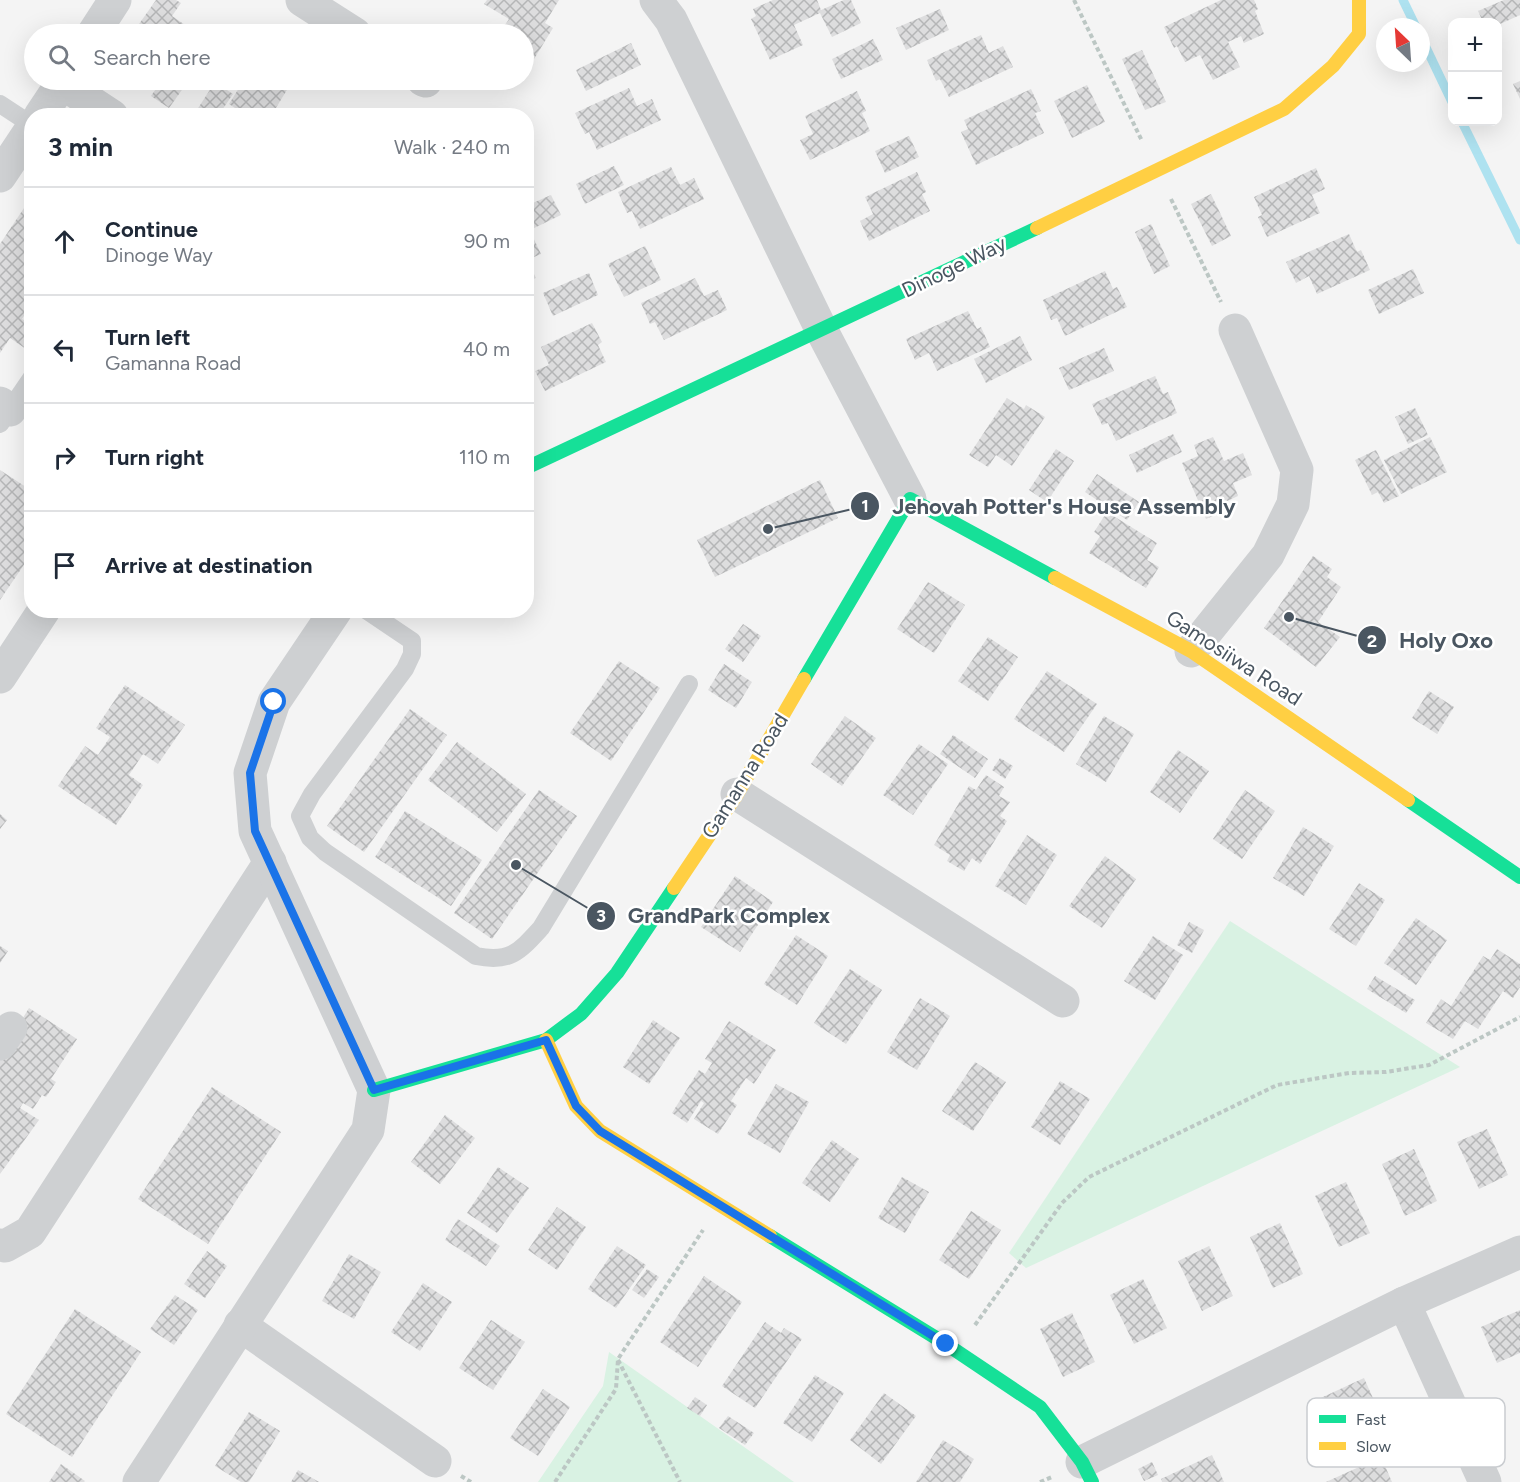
<!DOCTYPE html>
<html lang="en">
<head>
<meta charset="utf-8">
<style>
  body { margin:0; font-family:Figtree,sans-serif; background:#f6f6f7; color:#1f2937 }
  .controls { position:absolute; right:18px; top:18px; display:grid; overflow:hidden; border-radius:12px; box-shadow:0 6px 24px #0002 }
  .controls button { width:54px; height:54px; display:grid; place-items:center; padding:0; border:0; border-bottom:2px solid #e0e1e3; background:#fff; color:#1f2937; font:30px sans-serif }
  .compass { position:absolute; left:1376px; top:18px; width:54px; height:54px; border-radius:50%; background:#fff; box-shadow:0 6px 24px #0002; rotate:335deg }
  .stop { position:absolute; width:18px; height:18px; margin:-14px; border:4px solid #1a73e8; border-radius:50%; background:#fff }
  .stop.end { background:#1a73e8; border-color:#fff; box-shadow:0 2px 6px #0008 }
  .list { margin:0; padding:0; list-style:none }
  h2 { display:flex; justify-content:space-between; align-items:center; height:78px; margin:0; padding:0 24px; font-size:26px }
  h2 small { font-size:20px; font-weight:400; color:#747a83 }
  .list li { display:grid; grid-template-columns:39px 1fr auto; gap:18px; align-items:center; box-sizing:border-box; height:108px; padding:0 24px; border-top:2px solid #e0e1e3 }
  .list b { display:block; font-size:22px; white-space:nowrap }
  .list p { margin:0; font-size:20px; white-space:nowrap; color:#747a83 }
  .list em { font-size:20px; font-style:normal; color:#747a83 }
  .icon { flex:none; width:33px; height:33px; fill:none; stroke:currentColor; stroke-width:2; stroke-linecap:round; stroke-linejoin:round }
  .map { position:relative; flex:none; width:1520px; height:1482px; overflow:hidden }
  .search { position:absolute; background:#fff; box-shadow:0 6px 24px #0002; left:24px; top:24px; width:510px; height:66px; display:flex; align-items:center; gap:15px; box-sizing:border-box; padding:0 21px; border-radius:33px; color:#747a83; font-size:22px }
  .panel { position:absolute; background:#fff; box-shadow:0 6px 24px #0002; left:24px; top:108px; width:510px; height:510px; border-radius:24px }
  .map>svg:first-child { display:block }
  .green { fill:#d9f2e3 }
  .lines { fill:none; stroke-linecap:round; stroke-linejoin:round }
  .stream { stroke:#aee2f0; stroke-width:9 }
  .building { fill:url(#building-cross-hatch) }
  .path { stroke:#bcc7c4; stroke-width:4; stroke-dasharray:4.5 3; stroke-linecap:butt }
  .lane { stroke:#ced0d2; stroke-width:18 }
  .street { stroke:#ced0d2; stroke-width:33 }
  .fast { stroke:#16e098; stroke-width:14 }
  .slow { stroke:#ffcf43; stroke-width:14 }
  .route { stroke:#1a73e8; stroke-width:8 }
  .labels { text-anchor:middle; stroke-width:5; stroke-linejoin:round; paint-order:stroke }
  .street-label { font-size:21px; fill:#4a5661; stroke:#fff }
  .key { fill:#fff; stroke:#c9ccd0; stroke-width:1.5 }
  .key-label { font-size:16px; fill:#4a5661 }
  .leader { fill:none; stroke:#4a5661; stroke-width:2 }
  .callout-dot { fill:#4a5661; stroke:#fff; stroke-width:2 }
  .mark-label { font-size:18px; text-anchor:middle; font-weight:bold; fill:#fff }
  .callout-label { font-size:22px; text-anchor:middle; font-weight:bold; fill:#4a5661; stroke:#fff; stroke-width:5; stroke-linejoin:round; paint-order:stroke }
</style>
</head>
<body>
<div class="map">
<svg width="1520" height="1482" viewBox="0 0 1520 1482">
  <defs>
    <pattern id="building-cross-hatch" width="8" height="8" patternUnits="userSpaceOnUse" patternTransform="scale(1.5)"><rect width="8" height="8" fill="#ddddde"/><path d="M0 0l8 8M0 8l8-8" fill="none" stroke="#b5b6b7"/></pattern>
  </defs>
  <rect width="100%" height="100%" fill="#f4f4f4"/>
  <!-- green -->
  <g class="green">
    <polygon points="1230,921 1460,1067 1026,1268 1009,1253"/>
    <polygon points="609,1352 794,1482 538,1482 603,1386"/>
  </g>
  <g class="lines">
    <!-- stream -->
    <g class="stream">
      <polyline points="1403,0 1416,27"/>
      <polyline points="1421,37 1452,102"/>
      <polyline points="1462,122 1520,240"/>
    </g>
  </g>
  <!-- building -->
  <g class="building">
    <polygon points="156,0 176,0 181,3 172,16 188,27 183,34 132,34"/>
    <polygon points="487,0 559,0 545,23 553,28 534,59 524,52 524,34 499,34 509,19 484,4"/>
    <polygon points="773,0 817,0 821,10 844,0 851,0 861,23 832,37 820,13 794,25 803,45 770,60 751,19 756,16 753,9"/>
    <polygon points="1221,0 1254,0 1258,9 1255,11 1264,34 1244,43 1241,36 1228,42 1240,67 1213,80 1200,55 1185,62 1177,46 1174,48 1164,27"/>
    <polygon points="1504,0 1520,0 1520,15 1498,25 1498,22 1483,22 1478,11"/>
    <polygon points="940,9 949,30 906,50 896,28"/>
    <polygon points="981,35 989,53 1003,46 1013,67 949,97 940,79 936,81 927,60"/>
    <polygon points="873,39 883,60 841,79 832,59"/>
    <polygon points="631,43 641,65 586,91 576,70"/>
    <polygon points="1142,50 1166,102 1145,110 1122,59"/>
    <polygon points="162,80 189,80 169,108 151,96"/>
    <polygon points="244,80 293,80 271,116 257,116 250,111 247,116 229,104"/>
    <polygon points="1520,81 1520,99 1513,84"/>
    <polygon points="215,82 233,94 218,116 193,116"/>
    <polygon points="1087,85 1105,122 1072,138 1054,101"/>
    <polygon points="629,88 637,106 652,99 661,120 597,150 589,132 585,134 575,113"/>
    <polygon points="1031,89 1041,111 1035,113 1044,133 976,165 961,132 968,129 964,120"/>
    <polygon points="857,91 866,111 862,113 870,131 810,160 800,140 813,134 805,116"/>
    <polygon points="909,136 919,157 885,173 875,151"/>
    <polygon points="614,166 624,185 585,204 576,184"/>
    <polygon points="671,167 680,185 694,178 704,199 640,229 632,211 627,213 618,192"/>
    <polygon points="1316,168 1325,189 1312,195 1320,213 1267,237 1258,217 1262,215 1254,197"/>
    <polygon points="917,172 926,192 922,194 930,211 869,241 860,221 873,214 865,197"/>
    <polygon points="1211,194 1231,236 1212,246 1191,204"/>
    <polygon points="551,195 561,215 526,232 526,206"/>
    <polygon points="32,196 32,310 29,308 22,319 32,325 32,341 26,349 10,338 0,353 0,244"/>
    <polygon points="1151,224 1170,266 1154,274 1135,232"/>
    <polygon points="531,233 541,254 527,260 536,278 526,282 526,236"/>
    <polygon points="1349,234 1357,252 1361,250 1370,270 1317,294 1309,276 1296,283 1286,262"/>
    <polygon points="645,246 661,280 624,297 608,264"/>
    <polygon points="1413,269 1424,293 1379,314 1368,290"/>
    <polygon points="1105,271 1113,289 1117,287 1127,307 1065,336 1057,318 1051,320 1043,300"/>
    <polygon points="589,273 598,295 553,316 543,293"/>
    <polygon points="695,278 704,296 718,290 727,310 664,340 655,322 650,324 641,303"/>
    <polygon points="968,311 977,329 981,327 990,347 937,371 929,353 915,360 906,339"/>
    <polygon points="592,323 602,342 598,345 606,362 545,391 535,371 549,365 541,347"/>
    <polygon points="1020,336 1032,360 986,383 974,359"/>
    <polygon points="1104,348 1114,371 1069,390 1059,368"/>
    <polygon points="1155,376 1163,394 1168,392 1177,413 1116,441 1108,423 1102,425 1092,404"/>
    <polygon points="1007,398 1024,409 1026,405 1045,417 1012,466 996,455 988,467 969,455"/>
    <polygon points="1415,408 1428,435 1408,444 1395,417"/>
    <polygon points="1173,434 1182,452 1137,473 1129,455"/>
    <polygon points="1213,437 1224,461 1243,453 1252,475 1233,483 1238,496 1223,503 1227,510 1206,519 1182,463 1198,456 1194,445"/>
    <polygon points="1430,437 1447,472 1401,494 1384,460"/>
    <polygon points="1056,449 1074,461 1047,502 1029,490"/>
    <polygon points="1376,450 1399,496 1384,503 1378,492 1372,495 1355,460"/>
    <polygon points="0,470 32,491 32,553 0,600"/>
    <polygon points="1097,474 1139,502 1127,520 1085,492"/>
    <polygon points="820,480 838,518 715,577 697,540"/>
    <polygon points="1107,512 1157,543 1147,560 1159,567 1146,588 1089,553 1100,536 1094,532"/>
    <polygon points="1313,556 1332,569 1327,577 1341,587 1318,622 1340,637 1316,667 1264,628"/>
    <polygon points="928,582 965,605 934,653 897,629"/>
    <polygon points="743,624 761,636 743,662 725,649"/>
    <polygon points="988,637 1018,657 988,701 958,681"/>
    <polygon points="619,661 660,688 611,761 570,733"/>
    <polygon points="724,664 752,682 736,708 708,690"/>
    <polygon points="1047,671 1097,704 1064,752 1014,719"/>
    <polygon points="125,685 185,725 158,764 143,754 129,775 143,785 116,825 58,786 85,746 98,755 110,737 96,728"/>
    <polygon points="1429,691 1454,707 1437,734 1412,718"/>
    <polygon points="410,709 447,735 364,852 327,826"/>
    <polygon points="845,716 876,738 842,786 811,764"/>
    <polygon points="1104,716 1134,734 1106,782 1076,764"/>
    <polygon points="953,735 988,759 975,778 940,754"/>
    <polygon points="457,742 526,794 497,832 428,780"/>
    <polygon points="919,744 948,764 913,815 883,795"/>
    <polygon points="1178,750 1209,771 1180,813 1150,792"/>
    <polygon points="1000,758 1013,766 1005,779 992,770"/>
    <polygon points="986,775 1004,787 999,796 1010,802 1000,816 1007,821 980,864 972,858 964,871 947,861 950,855 934,845 969,786 976,790"/>
    <polygon points="539,790 577,816 492,939 454,913"/>
    <polygon points="1245,790 1275,811 1242,859 1213,839"/>
    <polygon points="405,811 482,860 451,906 375,857"/>
    <polygon points="0,814 7,820 0,829"/>
    <polygon points="1303,827 1334,846 1304,896 1273,878"/>
    <polygon points="1027,835 1057,855 1026,905 995,886"/>
    <polygon points="1105,856 1136,879 1102,928 1069,906"/>
    <polygon points="735,876 773,902 740,952 701,927"/>
    <polygon points="1359,883 1385,900 1356,946 1329,929"/>
    <polygon points="1416,918 1447,940 1416,985 1384,963"/>
    <polygon points="1189,922 1204,930 1192,953 1177,945"/>
    <polygon points="796,935 828,956 797,1005 764,984"/>
    <polygon points="1153,936 1183,955 1155,1000 1124,981"/>
    <polygon points="0,946 8,951 0,963"/>
    <polygon points="1497,949 1520,964 1520,987 1513,998 1503,991 1478,1029 1465,1021 1453,1039 1426,1023 1441,999 1451,1006 1483,956 1490,960"/>
    <polygon points="850,969 882,990 846,1044 814,1023"/>
    <polygon points="1375,976 1415,1000 1406,1013 1367,989"/>
    <polygon points="920,998 950,1016 917,1070 887,1052"/>
    <polygon points="29,1008 77,1039 51,1079 56,1082 46,1097 42,1095 33,1109 23,1103 20,1108 39,1120 0,1174 0,1055"/>
    <polygon points="653,1020 680,1038 649,1084 623,1067"/>
    <polygon points="729,1021 776,1050 754,1084 746,1078 731,1101 737,1105 718,1134 694,1119 704,1103 701,1101 687,1123 672,1113 699,1070 705,1074 712,1063 705,1059"/>
    <polygon points="975,1062 1006,1082 973,1131 942,1111"/>
    <polygon points="1060,1081 1090,1099 1060,1145 1031,1127"/>
    <polygon points="776,1084 809,1102 780,1153 747,1134"/>
    <polygon points="212,1087 281,1132 208,1244 138,1199"/>
    <polygon points="445,1115 475,1138 440,1184 411,1162"/>
    <polygon points="1487,1129 1508,1175 1479,1189 1457,1142"/>
    <polygon points="832,1140 859,1159 830,1202 802,1183"/>
    <polygon points="1414,1149 1437,1201 1405,1216 1382,1164"/>
    <polygon points="498,1167 529,1188 497,1233 467,1213"/>
    <polygon points="902,1177 929,1192 905,1233 878,1218"/>
    <polygon points="1346,1182 1370,1233 1339,1247 1315,1196"/>
    <polygon points="557,1207 586,1227 557,1270 528,1250"/>
    <polygon points="971,1211 1001,1230 969,1279 939,1260"/>
    <polygon points="458,1219 500,1246 486,1266 445,1240"/>
    <polygon points="1280,1223 1303,1274 1273,1288 1250,1237"/>
    <polygon points="617,1246 646,1265 616,1308 588,1289"/>
    <polygon points="1209,1246 1233,1296 1202,1311 1178,1261"/>
    <polygon points="207,1251 227,1266 205,1298 184,1284"/>
    <polygon points="349,1254 381,1272 354,1319 322,1301"/>
    <polygon points="647,1269 659,1277 644,1298 632,1290"/>
    <polygon points="704,1276 742,1302 698,1367 660,1342"/>
    <polygon points="1143,1279 1167,1328 1134,1344 1110,1295"/>
    <polygon points="423,1283 452,1302 420,1351 391,1332"/>
    <polygon points="175,1295 198,1310 174,1345 150,1329"/>
    <polygon points="75,1309 141,1352 72,1457 6,1414"/>
    <polygon points="1520,1310 1520,1353 1497,1363 1481,1327"/>
    <polygon points="1072,1313 1095,1362 1063,1377 1040,1329"/>
    <polygon points="491,1320 525,1342 493,1390 459,1368"/>
    <polygon points="765,1322 781,1333 784,1328 802,1339 755,1408 722,1386"/>
    <polygon points="815,1375 844,1393 812,1442 783,1423"/>
    <polygon points="1364,1378 1380,1414 1325,1439 1310,1403"/>
    <polygon points="543,1389 570,1407 538,1456 510,1438"/>
    <polygon points="884,1393 916,1416 881,1464 850,1440"/>
    <polygon points="695,1397 707,1405 700,1416 687,1408"/>
    <polygon points="249,1412 280,1431 249,1482 241,1482 215,1466"/>
    <polygon points="728,1416 754,1433 745,1445 719,1428"/>
    <polygon points="943,1440 974,1459 960,1482 916,1482"/>
    <polygon points="1212,1455 1224,1482 1162,1482 1161,1479"/>
    <polygon points="1381,1457 1392,1482 1326,1482"/>
    <polygon points="1152,1462 1158,1475 1144,1481 1138,1469"/>
    <polygon points="61,1464 85,1481 84,1482 49,1482"/>
    <polygon points="298,1470 319,1482 291,1482"/>
  </g>
  <g class="lines">
    <!-- path -->
    <g class="path">
      <polyline points="1074,0 1142,141"/>
      <polyline points="1171,199 1221,302"/>
      <polyline points="975,1325 1062,1203 1089,1177 1277,1085 1349,1073 1386,1072 1429,1065 1520,1017"/>
      <polyline points="618,1360 680,1482"/>
      <polyline points="461,1476 471,1482"/>
      <polyline points="555,1482 616,1389 618,1359 703,1230"/>
      <polyline points="1040,1482 1052,1477"/>
    </g>
    <!-- lane -->
    <g class="lane">
      <polyline points="0,104 32,125"/>
      <polyline points="0,424 32,377"/>
      <path d="M366 610 412 641V654L405 669 312 794 300 816 310 838 325 852 476 956C510 963 519 952 541 928L689 684"/>
    </g>
    <!-- street -->
    <g class="street">
      <polyline points="302,0 355,34"/>
      <polyline points="656,0 671,20 822,331 910,499"/>
      <polyline points="93,34 115,0"/>
      <polyline points="64,80 62,83 112,116"/>
      <polyline points="423,80 426,81"/>
      <polyline points="40,116 62,83"/>
      <polyline points="0,176 32,128"/>
      <polyline points="0,403 10,410"/>
      <polyline points="1191,651 1268,555 1293,504 1297,470 1235,330"/>
      <polyline points="0,677 44,610"/>
      <polyline points="737,794 1063,1001"/>
      <polyline points="0,1044 11,1028"/>
      <polyline points="0,1245 5,1246 30,1232 270,862"/>
      <polyline points="1404,1303 1485,1482"/>
      <polyline points="240,1325 435,1461"/>
      <polyline points="1082,1462 1404,1303 1520,1252"/>
      <polyline points="139,1482 368,1130 374,1090 255,831 250,773 274,702 336,610"/>
    </g>
    <!-- fast -->
    <g class="fast">
      <polyline points="526,468 1037,228"/>
      <polyline points="804,679 910,499 1055,578"/>
      <polyline points="1408,800 1520,877"/>
      <polyline points="374,1090 546,1040 581,1014 617,973 674,888"/>
      <polyline points="770,1236 946,1344 1040,1407 1082,1462 1092,1482"/>
    </g>
    <!-- slow -->
    <g class="slow">
      <polyline points="1037,228 1284,109 1333,66 1359,34 1359,0"/>
      <polyline points="1055,578 1191,651 1408,800"/>
      <polyline points="674,888 737,794 804,679"/>
      <polyline points="546,1040 576,1106 600,1131 770,1236"/>
    </g>
  </g>
  <g class="lines">
    <!-- route -->
    <polyline class="route" points="274,702 250,773 255,831 374,1090 546,1040 576,1106 600,1131 946,1344"/>
  </g>
  <g class="labels">
    <!-- street labels -->
    <g class="street-label">
      <text transform="translate(954 267) rotate(-26)" y="7">Dinoge Way</text>
      <text transform="translate(1234 658) rotate(33)" y="7">Gamosiiwa Road</text>
      <text transform="translate(745 776) rotate(-58)" y="7">Gamanna Road</text>
    </g>
  </g>
  <!-- legend -->
  <rect x="1307" y="1398" width="198" height="69" rx="9" class="key"/>
  <rect x="1319" y="1415" width="27" height="8" fill="#16e098"/>
  <rect x="1319" y="1442" width="27" height="8" fill="#ffcf43"/>
  <g class="key-label">
    <text x="1356" y="1425">Fast</text>
    <text x="1356" y="1452">Slow</text>
  </g>
  <!-- callouts -->
  <path class="leader" d="M768 529L865 506M1289 617L1372 640M516 865L601 916"/>
  <g class="callout-dot">
    <circle cx="768" cy="529" r="6"/>
    <circle cx="1289" cy="617" r="6"/>
    <circle cx="516" cy="865" r="6"/>
    <circle cx="865" cy="506" r="15"/>
    <circle cx="1372" cy="640" r="15"/>
    <circle cx="601" cy="916" r="15"/>
  </g>
  <g class="mark-label">
    <text x="865" y="512">1</text>
    <text x="1372" y="647">2</text>
    <text x="601" y="922">3</text>
  </g>
  <g class="callout-label">
    <text x="1064" y="514">Jehovah Potter's House Assembly</text>
    <text x="1446" y="648">Holy Oxo</text>
    <text x="729" y="923">GrandPark Complex</text>
  </g>
</svg>
<div class="controls">
<button>+</button>
<button>−</button>
</div>
<svg class="compass" viewBox="-18 -18 36 36"><path d="M0-13l5 13h-10z" fill="#e53935"/><path d="M0 13l5-13h-10z" fill="#747a83"/></svg>
<div class="stop" style="left:274px;top:702px"></div>
<div class="stop end" style="left:946px;top:1344px"></div>
<div class="search"><svg class="icon" aria-label="search" viewBox="0 0 24 24"><circle cx="10" cy="10" r="6"/><path d="M15 15l6 6"/></svg>Search here</div>
<section class="panel">
<h2>3 min<small>Walk · 240 m</small></h2>
<ul class="list">
<li><svg class="icon" aria-label="ahead" viewBox="0 0 24 24"><path d="M12 20V5M6 11l6-6 6 6"/></svg><div><b>Continue</b><p>Dinoge Way</p></div><em>90 m</em></li>
<li><svg class="icon" aria-label="left" viewBox="0 0 24 24"><path d="M17 20v-9H6M10 6l-5 5 5 5"/></svg><div><b>Turn left</b><p>Gamanna Road</p></div><em>40 m</em></li>
<li><svg class="icon" aria-label="right" viewBox="0 0 24 24"><path d="M7 20v-9h11M14 6l5 5-5 5"/></svg><div><b>Turn right</b></div><em>110 m</em></li>
<li><svg class="icon" aria-label="arrive" viewBox="0 0 24 24"><path d="M6 21V4h12l-3 4 3 4H6"/></svg><div><b>Arrive at destination</b></div></li>
</ul>
</section>
</div>
</body>
</html>
